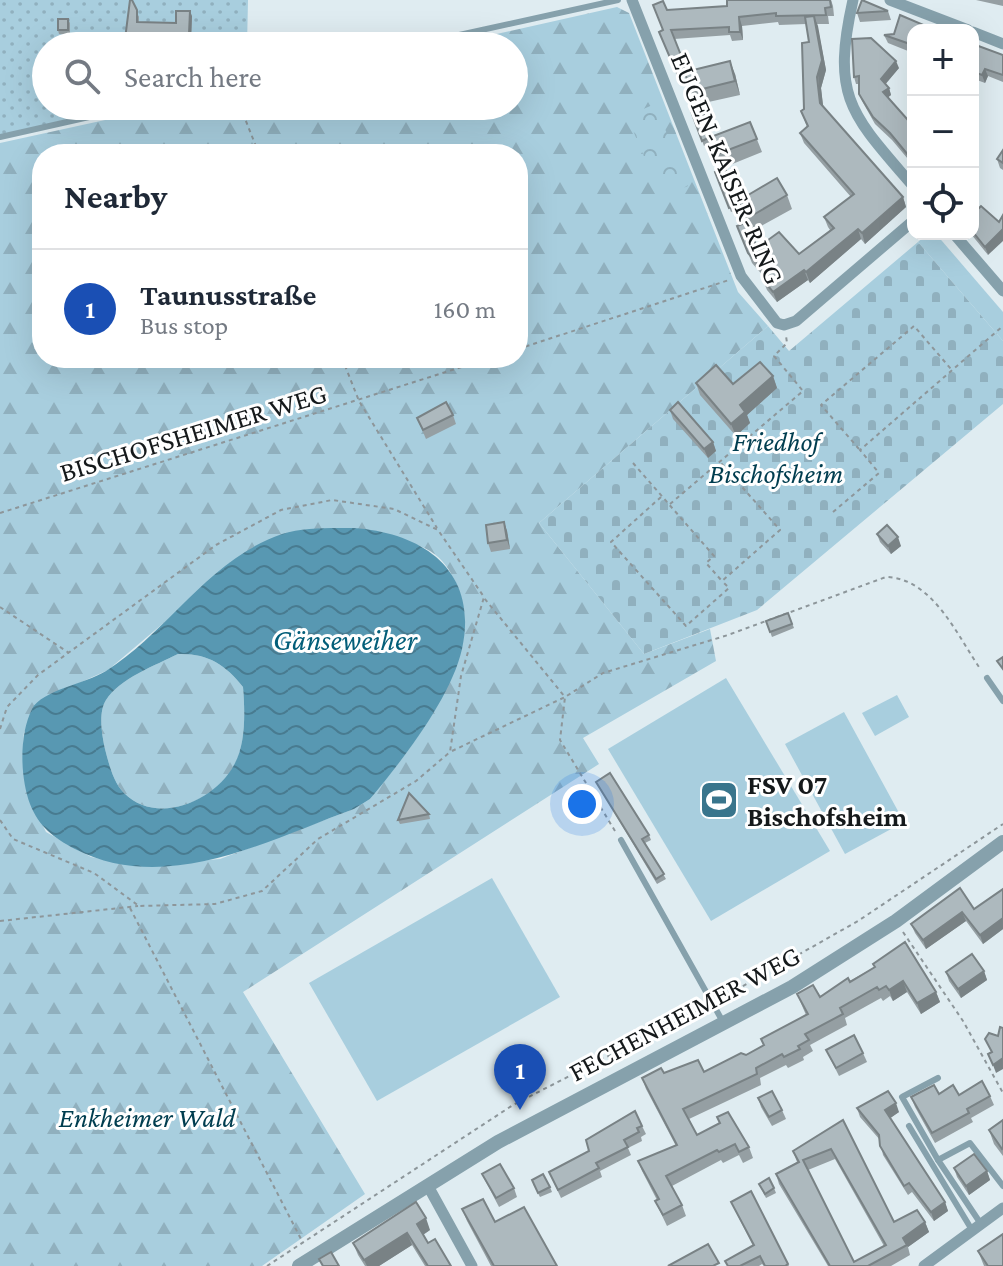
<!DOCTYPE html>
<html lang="en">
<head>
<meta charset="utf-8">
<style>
  body { margin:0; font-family:"Crimson Pro",serif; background:#f6f6f7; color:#1f2937 }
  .controls { position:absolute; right:24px; top:24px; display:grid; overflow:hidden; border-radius:16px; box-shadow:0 8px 32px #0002 }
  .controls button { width:72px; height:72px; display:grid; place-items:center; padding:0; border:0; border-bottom:2px solid #e0e1e3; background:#fff; color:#1f2937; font:40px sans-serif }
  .you { position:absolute; left:582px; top:804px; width:28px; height:28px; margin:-20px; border:6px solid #fff; border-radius:50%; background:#1a73e8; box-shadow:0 0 0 12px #1a73e833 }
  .badge { display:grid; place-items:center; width:52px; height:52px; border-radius:50%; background:#39758c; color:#fff; font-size:26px; font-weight:700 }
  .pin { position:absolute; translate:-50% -66px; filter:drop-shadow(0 2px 4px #0008) }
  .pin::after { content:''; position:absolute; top:42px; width:28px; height:24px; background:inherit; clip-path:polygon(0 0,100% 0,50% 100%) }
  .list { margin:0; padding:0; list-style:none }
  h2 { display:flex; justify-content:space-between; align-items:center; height:104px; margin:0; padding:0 32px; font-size:34px }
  h2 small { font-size:26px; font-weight:400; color:#747a83 }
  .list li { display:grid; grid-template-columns:52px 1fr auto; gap:24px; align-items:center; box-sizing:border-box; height:120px; padding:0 32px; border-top:2px solid #e0e1e3 }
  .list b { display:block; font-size:30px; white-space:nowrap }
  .list p { margin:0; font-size:26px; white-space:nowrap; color:#747a83 }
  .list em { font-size:26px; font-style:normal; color:#747a83 }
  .icon { flex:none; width:44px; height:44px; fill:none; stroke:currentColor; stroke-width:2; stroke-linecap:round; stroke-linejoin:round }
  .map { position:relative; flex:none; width:1003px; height:1266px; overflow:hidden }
  .search { position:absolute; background:#fff; box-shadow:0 8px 32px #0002; left:32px; top:32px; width:496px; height:88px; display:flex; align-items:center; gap:20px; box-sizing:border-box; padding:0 28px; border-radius:44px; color:#747a83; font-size:30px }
  .panel { position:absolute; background:#fff; box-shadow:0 8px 32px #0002; left:32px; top:144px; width:496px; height:224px; border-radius:32px }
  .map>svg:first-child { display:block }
  .grass { fill:#a8cede }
  .forest { fill:url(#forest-firs); fill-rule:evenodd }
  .cemetery { fill:url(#cemetery-stones) }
  .park { fill:url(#park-crowns) }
  .garden { fill:url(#garden-dots) }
  .water { fill:url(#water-waves); fill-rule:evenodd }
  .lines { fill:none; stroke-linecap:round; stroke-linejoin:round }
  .path { stroke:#8d969a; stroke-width:2; stroke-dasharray:4 4; stroke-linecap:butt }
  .service { stroke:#86a1ac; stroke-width:6 }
  .minor { stroke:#86a1ac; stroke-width:11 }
  .tertiary { stroke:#86a1ac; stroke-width:14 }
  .wall { fill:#959fa3; fill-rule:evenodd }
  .shaded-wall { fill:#798285 }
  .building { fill:#adb9be; stroke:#798285; stroke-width:2; fill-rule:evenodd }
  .labels { text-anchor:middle; stroke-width:6; stroke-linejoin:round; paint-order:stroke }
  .street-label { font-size:28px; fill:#15191b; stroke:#fff }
  .park-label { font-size:28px; font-style:italic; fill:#003d4f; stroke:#fff }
  .poi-label { font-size:28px; font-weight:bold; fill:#15191b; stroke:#fff; text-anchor:start }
  .water-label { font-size:30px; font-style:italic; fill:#035e79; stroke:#fff }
</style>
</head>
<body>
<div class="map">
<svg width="1003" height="1266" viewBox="0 0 1003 1266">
  <defs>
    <pattern id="forest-firs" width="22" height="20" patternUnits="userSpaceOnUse" patternTransform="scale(2)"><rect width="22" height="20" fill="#a8cede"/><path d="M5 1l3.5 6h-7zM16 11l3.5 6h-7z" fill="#90b0be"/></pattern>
    <pattern id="cemetery-stones" width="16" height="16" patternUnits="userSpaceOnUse" patternTransform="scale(2)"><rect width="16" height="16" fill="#a8cede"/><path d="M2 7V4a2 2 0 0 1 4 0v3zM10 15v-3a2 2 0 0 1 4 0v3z" fill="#90b0be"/></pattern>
    <pattern id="park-crowns" width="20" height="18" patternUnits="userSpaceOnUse" patternTransform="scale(2)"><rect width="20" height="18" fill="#a8cede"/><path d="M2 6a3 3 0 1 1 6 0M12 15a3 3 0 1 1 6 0" fill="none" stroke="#90b0be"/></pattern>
    <pattern id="garden-dots" width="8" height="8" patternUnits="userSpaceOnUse" patternTransform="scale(2)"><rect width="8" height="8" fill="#a8cede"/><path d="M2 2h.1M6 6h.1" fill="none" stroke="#90b0be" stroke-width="1.8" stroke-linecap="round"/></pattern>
    <pattern id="water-waves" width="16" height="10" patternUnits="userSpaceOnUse" patternTransform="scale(2)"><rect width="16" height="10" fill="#5898b2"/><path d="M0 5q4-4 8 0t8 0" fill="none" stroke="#487b90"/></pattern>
  </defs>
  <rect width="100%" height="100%" fill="#dfecf1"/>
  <!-- grass -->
  <g class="grass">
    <polygon points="927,234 936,234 1003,312 1003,341 918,242"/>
    <polygon points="726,678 830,851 711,921 608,749"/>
    <polygon points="897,695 909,717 875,736 862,713"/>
    <polygon points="844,712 904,822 845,854 785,744"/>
    <polygon points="492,878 560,997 377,1101 309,983"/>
  </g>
  <!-- forest -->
  <g class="forest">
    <path d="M617 7 629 13 738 292 768 326 539 523 644 654 710 629 716 661 583 738 599 764 243 992 365 1194 262 1266H0V143L169 106H514V46H443ZM42 154H518V358H42ZM354 528C377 535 409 539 430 551 443 559 450 570 456 583 489 653 412 748 370 799L354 809 220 859 139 866 91 857 46 832 27 793 23 743 24 732 66 689 108 670 252 548 283 534Z"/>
    <path d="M178 654C207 653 225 664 243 687 245 711 246 744 234 766 215 801 157 826 124 793 113 782 109 764 105 749 102 735 98 713 106 700 119 679 156 665 178 654Z"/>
  </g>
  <!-- cemetery -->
  <polygon class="cemetery" points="918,242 1003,341 1003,404 757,610 644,654 539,523 768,326 789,351"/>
  <!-- park -->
  <polygon class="park" points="655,104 688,186 661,197 627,116"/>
  <!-- garden -->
  <polygon class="garden" points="0,0 248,0 247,46 46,46 46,106 120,106 0,136"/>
  <!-- water -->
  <path class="water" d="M354 528C424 533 479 571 462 649 451 698 402 761 370 799L354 809C268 840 167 896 75 849 54 838 39 827 30 804 20 777 19 735 32 709 42 690 85 684 106 671 168 632 209 559 282 534 304 527 331 528 354 528ZM178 654C207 653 225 664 243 687 245 711 246 744 234 765 215 801 157 826 124 793 113 782 109 764 105 749 102 735 98 713 106 700 119 679 156 665 178 654Z"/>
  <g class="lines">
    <!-- path -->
    <g class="path">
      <polyline points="240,106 259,154"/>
      <polyline points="518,349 729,280"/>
      <polyline points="342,358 359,401 437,528"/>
      <polyline points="859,449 821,405 914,326 951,369"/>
      <polyline points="633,463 714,556 706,563 722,581 780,530 720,462"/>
      <polyline points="661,497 611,542 686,626 729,588 723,582"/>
      <polyline points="670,504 803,391 774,356 787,343 786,336"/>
      <polyline points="833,512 879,473 860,450 1003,326"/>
      <polyline points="0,513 490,358"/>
      <polyline points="0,607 69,653"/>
      <polyline points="0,729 7,707 38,675 216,545 281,510 332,500 394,509 438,530 484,597 461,676 450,752 416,781 318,839 262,891 215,904 139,906 94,873 13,839 0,820"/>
      <polyline points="452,751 565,697 484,598"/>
      <path d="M615 831 560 740 565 697 603 673 728 635 886 577C933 578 958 637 981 670"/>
      <polyline points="130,908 302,1241"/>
      <polyline points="0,921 138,906"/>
      <polyline points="903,932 963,1021 1003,1093"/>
      <polyline points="722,998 858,921 1003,824"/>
      <polyline points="267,1266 513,1105 702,1008"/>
    </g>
    <!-- service -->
    <g class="service">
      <polyline points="409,46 618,0"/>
      <polyline points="0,137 138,106"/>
      <polyline points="987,678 1003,701"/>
      <polyline points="621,840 723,1022"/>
      <polyline points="909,1126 972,1230"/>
      <polyline points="938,1160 902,1097 938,1078"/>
      <polyline points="981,1224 938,1160 970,1143 1003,1186"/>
    </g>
    <!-- minor -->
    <g class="minor">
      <polyline points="632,0 741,276 777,323 784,325 796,321 913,221"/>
      <path d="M853 0C831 98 851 114 913 186"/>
      <polyline points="890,0 968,30"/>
      <polyline points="973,32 1003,44"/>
      <polyline points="954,234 1003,291"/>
      <polyline points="428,1186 472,1266"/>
      <polyline points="924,1266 1003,1208"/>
    </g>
    <!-- tertiary -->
    <polyline class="tertiary" points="299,1266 498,1142 792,987 896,921 1003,842"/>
  </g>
  <!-- wall -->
  <g class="wall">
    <polygon points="727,0 831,0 833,6 834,16 828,16 829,24 817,24 826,70 821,88 823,107 903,197 906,207 865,244 861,239 810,283 808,280 777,302 767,290 763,280 765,278 752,263 737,226 757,248 799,254 830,230 828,227 824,217 851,197 804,143 800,133 807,127 801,111 804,109 809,42 806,24 779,25 778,22 742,26 743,40 732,41 730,35 674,39 687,71 735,74 740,95 695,105 685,72 677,76 659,32 663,30 667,10 727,6"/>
    <polygon points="976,0 1003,0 1003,6"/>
    <polygon points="888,11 891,20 860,22 857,13"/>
    <polygon points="139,15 139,22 176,23 192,16 191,40 145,39 138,45 128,44 125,39"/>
    <polygon points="68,19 70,23 70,35 59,34 58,30"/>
    <polygon points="926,26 927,30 913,30 913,53 888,43 884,35 894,34"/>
    <polygon points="973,44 1003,55 1003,82 988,76 985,83 977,80 974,87 973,86"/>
    <polygon points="899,68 885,84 889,88 891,95 888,97 907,119 913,113 913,165 892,140 875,124 862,101 859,94 859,84 856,84 854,77"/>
    <polygon points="691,111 712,136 750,122 762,152 720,169 710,143 704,146"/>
    <polygon points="1003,150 1003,170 1000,168 997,159"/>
    <polygon points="715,172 738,201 787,195 792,209 752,231 741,208 731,212"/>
    <polygon points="973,204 988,255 971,234 973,234"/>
    <polygon points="773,376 777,388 747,415 750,423 736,436 700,395 696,383 733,384"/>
    <polygon points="670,410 713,442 716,451 708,458 673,419"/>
    <polygon points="453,415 456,424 426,439 417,418"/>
    <polygon points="504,522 507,531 510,549 491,552 488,543"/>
    <polygon points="877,534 901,546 891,554 880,542"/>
    <polygon points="788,613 794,628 772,637 766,621"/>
    <polygon points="596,782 649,835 651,840 645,843 666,879 657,884"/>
    <polygon points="429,814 430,819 400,824 398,820"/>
    <polygon points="1003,889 1003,929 983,944 966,921 926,949 915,933 911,924 974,909"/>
    <polygon points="873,964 936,992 940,1002 921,1014 907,992 893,1001 890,996 883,1001 881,998 845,1018 847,1025 810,1045 813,1051 803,1057 804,1060 788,1068 786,1065 760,1078 761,1085 689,1119 697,1135 720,1124 717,1117 749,1147 753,1158 743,1163 739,1155 723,1163 721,1160 672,1186 682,1205 686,1216 667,1226 655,1201 657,1200 642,1171 638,1161 676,1146 646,1089 642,1078 664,1073 704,1072 746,1055 764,1046 761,1039 806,1015 797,994 820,997 875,967"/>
    <polygon points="984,971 987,980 961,998 949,981 946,972"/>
    <polygon points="826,1050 863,1053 867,1062 839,1076"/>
    <polygon points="939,1094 990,1096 994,1105 971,1118 973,1122 935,1143 915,1107 911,1097"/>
    <polygon points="758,1098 782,1110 786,1119 772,1126 761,1107"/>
    <polygon points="857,1108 899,1112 890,1118 945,1202 948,1211 934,1221 912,1192 908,1195 883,1155 880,1140 860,1117"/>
    <path d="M843 1120 894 1222H925L929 1232 908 1247 910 1255 891 1266H828L779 1184 776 1174 797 1162 793 1151ZM835 1159 884 1246 854 1262 808 1170Z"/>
    <polygon points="1003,1120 1003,1156 994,1144 989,1130"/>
    <polygon points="642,1126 646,1134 641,1137 642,1141 628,1148 631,1155 600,1171 602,1177 561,1198 549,1172"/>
    <polygon points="954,1168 987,1171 990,1180 969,1195 957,1177"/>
    <polygon points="482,1174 514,1188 517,1197 499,1207 486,1182"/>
    <polygon points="533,1184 550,1187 552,1192 540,1197"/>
    <polygon points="759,1184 774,1188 776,1193 766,1198"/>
    <polygon points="751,1191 789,1266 764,1266 762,1264 759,1266 727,1266 725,1261 753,1246 731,1202"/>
    <polygon points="462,1209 495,1222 557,1266 491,1266 467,1221"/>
    <polygon points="430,1230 423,1235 428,1243 451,1266 425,1266 412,1245 379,1266 365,1266 358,1255 353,1243"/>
    <polygon points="978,1251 1003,1266 984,1266"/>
  </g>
  <!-- shaded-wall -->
  <g class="shaded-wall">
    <polygon points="190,11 192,16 191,40 189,34"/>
    <polygon points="814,16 818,26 826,70 821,88 824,113 820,103"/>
    <polygon points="739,17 742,26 743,40 740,32"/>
    <polygon points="143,33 145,39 138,45 136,39"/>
    <polygon points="913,40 913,53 910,44"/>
    <polygon points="730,61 735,74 740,95 735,81"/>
    <polygon points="896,61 899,68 884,86 881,79"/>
    <polygon points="985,69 988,76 985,83 982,75"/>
    <polygon points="974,72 977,80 974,87 973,83"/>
    <polygon points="889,88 891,95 886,99 883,92"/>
    <polygon points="975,135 978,142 973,147 973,137"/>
    <polygon points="903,197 906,207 865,244 862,233"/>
    <polygon points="858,229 861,239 810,283 806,272"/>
    <polygon points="1003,229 1003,241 988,255 985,247"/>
    <polygon points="804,270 808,280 777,302 773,292"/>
    <polygon points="773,376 777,388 747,415 750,423 736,436 731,424 740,405"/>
    <polygon points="713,442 716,451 708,458 704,449"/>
    <polygon points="504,522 507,531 510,549 507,540"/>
    <polygon points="898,537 901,546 891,554 888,546"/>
    <polygon points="962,912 966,921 926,949 923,940"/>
    <polygon points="1003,918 1003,929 983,944 980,935"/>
    <polygon points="984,971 987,980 961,998 958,989"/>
    <polygon points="903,981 907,992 893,1001 889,990"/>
    <polygon points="936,992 940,1002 921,1014 917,1003"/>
    <polygon points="1003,1058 1003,1069 996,1073 993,1065"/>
    <polygon points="896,1103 899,1112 889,1119 885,1110"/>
    <polygon points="987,1171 990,1180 969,1195 966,1186"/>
    <polygon points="945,1202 948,1211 934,1221 931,1212"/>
    <polygon points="426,1218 430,1230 421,1236 417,1224"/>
    <polygon points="925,1222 929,1232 908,1247 903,1238"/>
    <polygon points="407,1233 412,1245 379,1266 367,1266 364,1260"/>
  </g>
  <!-- building -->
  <g class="building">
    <polygon points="130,0 132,0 137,10 137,22 176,23 176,11 190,11 189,34 143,33 136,39 125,39"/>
    <polygon points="727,0 830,0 831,7 825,8 826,15 776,16 776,13 739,17 740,32 729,32 729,27 671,30 684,63 674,67 659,32 663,30 653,5 663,1 667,10 727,6"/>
    <polygon points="862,0 888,11 857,13"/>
    <polygon points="900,15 926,26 922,30 913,30 913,40 910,44 884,35 894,34"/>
    <polygon points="814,16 822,60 817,77 820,103 903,197 862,233 858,229 806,272 804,270 773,292 763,280 768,276 748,253 737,226 747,222 757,248 779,232 799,254 834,228 824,217 854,194 800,133 808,126 801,111 804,109 802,43 809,42 805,17"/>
    <rect x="58" y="19" width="10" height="11"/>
    <polygon points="871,38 896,61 881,79 889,88 883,92 907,119 913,113 913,161 890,133 873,117 859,94 859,76 854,77 852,39"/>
    <polygon points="973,44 1003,55 1003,75 985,69 982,75 974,72 973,75"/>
    <polygon points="730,61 735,81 690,92 685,72"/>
    <polygon points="701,107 712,136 702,141 691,111"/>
    <polygon points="750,122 757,139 715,155 708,138"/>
    <polygon points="1003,150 1003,163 997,159"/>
    <polygon points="725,168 740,204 729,208 715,172"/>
    <polygon points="777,178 787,195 748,218 738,201"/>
    <polygon points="973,204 978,209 981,206 999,222 1003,215 1003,229 985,247 973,232"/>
    <polygon points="760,362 773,376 740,405 745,412 731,424 696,383 716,365 733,384"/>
    <polygon points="446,402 453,415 423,430 417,418"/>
    <polygon points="678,402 713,442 704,449 670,410"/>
    <polygon points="504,522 507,540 488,543 486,525"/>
    <polygon points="887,525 898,537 888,546 877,534"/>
    <polygon points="788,613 792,624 770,632 766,621"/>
    <polygon points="1003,657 1003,669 997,661"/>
    <polygon points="610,773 649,835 642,839 664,874 656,879 596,782"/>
    <polygon points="409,793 429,814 398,820"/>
    <polygon points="960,888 974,909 1003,889 1003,918 980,935 962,912 923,940 911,924"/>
    <polygon points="905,942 936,992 917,1003 903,981 889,990 886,986 879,990 877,987 840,1008 843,1014 805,1034 809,1040 798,1046 800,1049 784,1057 782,1054 756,1068 757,1074 683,1109 697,1135 720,1123 717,1117 728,1112 749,1147 739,1152 735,1144 719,1152 717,1150 666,1176 682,1205 663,1215 655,1201 659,1199 638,1161 677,1145 642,1078 661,1068 664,1073 698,1060 704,1072 741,1053 746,1055 764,1045 761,1039 808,1014 797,994 813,985 820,997 848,978 850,982 875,967 873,964"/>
    <polygon points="972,954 984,971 958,989 946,972"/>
    <polygon points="1000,1027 1003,1028 1003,1058 993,1065 988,1054 992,1052 985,1039 989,1033 998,1036"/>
    <polygon points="854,1035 863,1053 836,1068 826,1050"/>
    <polygon points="982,1081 990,1096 967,1109 969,1113 932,1133 911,1097 934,1085 939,1094 953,1085 959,1095"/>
    <polygon points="772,1091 782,1110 769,1117 758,1098"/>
    <polygon points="888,1091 896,1103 885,1110 945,1202 931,1212 909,1183 904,1186 880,1146 879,1135 857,1108"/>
    <polygon points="635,1111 642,1126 637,1128 639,1132 624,1140 628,1147 596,1163 599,1168 558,1190 549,1172 589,1151 586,1140"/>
    <path d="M843 1120 894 1222 917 1210 925 1222 903 1238 907 1245 868 1266H830L776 1174 799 1162 793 1151ZM831 1149 886 1245 854 1262 803 1160Z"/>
    <polygon points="1003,1120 1003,1148 1002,1149 989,1130"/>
    <polygon points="974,1154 987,1171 966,1186 954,1168"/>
    <polygon points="500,1164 514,1188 496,1198 482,1174"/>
    <polygon points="543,1174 550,1187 538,1193 532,1180"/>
    <polygon points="769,1178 774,1188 765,1194 759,1184"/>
    <polygon points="751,1191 788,1264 785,1266 765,1266 760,1256 740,1266 728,1266 725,1261 754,1245 731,1202"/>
    <polygon points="483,1199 495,1222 524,1207 557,1266 494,1266 462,1209"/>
    <polygon points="416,1202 426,1218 417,1224 428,1243 435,1239 451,1266 428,1266 407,1233 364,1260 353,1243"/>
    <polygon points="1003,1234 1003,1266 988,1266 978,1251"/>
    <polygon points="708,1244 719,1263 713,1266 668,1266"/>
    <polygon points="331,1252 339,1266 323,1266 319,1259"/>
  </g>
  <!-- icons -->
  <defs>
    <symbol id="stadium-square" viewBox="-11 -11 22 22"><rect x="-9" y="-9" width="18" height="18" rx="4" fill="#39758c" stroke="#fff"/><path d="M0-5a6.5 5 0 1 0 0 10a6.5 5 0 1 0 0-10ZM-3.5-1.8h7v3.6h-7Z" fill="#fff"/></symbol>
  </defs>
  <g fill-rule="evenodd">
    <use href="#stadium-square" x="697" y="778" width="44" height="44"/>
  </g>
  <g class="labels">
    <!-- street labels -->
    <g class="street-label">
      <text transform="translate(728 168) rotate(67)" y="10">EUGEN-KAISER-RING</text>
      <text transform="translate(193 432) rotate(-17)" y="10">BISCHOFSHEIMER WEG</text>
      <text transform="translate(684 1013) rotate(-28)" y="10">FECHENHEIMER WEG</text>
    </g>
    <!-- park labels -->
    <g class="park-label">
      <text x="776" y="451">Friedhof<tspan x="776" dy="32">Bischofsheim</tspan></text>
      <text x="147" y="1127">Enkheimer Wald</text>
    </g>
    <!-- poi labels -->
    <g class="poi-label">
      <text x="747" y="794">FSV 07<tspan x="747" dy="32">Bischofsheim</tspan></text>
    </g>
    <!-- water labels -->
    <g class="water-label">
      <text x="345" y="650">Gänseweiher</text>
    </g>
  </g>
</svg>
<div class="controls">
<button>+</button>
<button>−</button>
<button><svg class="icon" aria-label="locate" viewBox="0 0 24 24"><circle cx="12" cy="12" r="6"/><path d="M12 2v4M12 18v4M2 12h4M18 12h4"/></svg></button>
</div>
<div class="you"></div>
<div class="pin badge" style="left:520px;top:1110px;background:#1a4fb4">1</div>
<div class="search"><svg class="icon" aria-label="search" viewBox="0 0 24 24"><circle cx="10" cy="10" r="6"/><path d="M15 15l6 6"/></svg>Search here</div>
<section class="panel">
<h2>Nearby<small></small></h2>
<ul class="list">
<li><span class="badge" style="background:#1a4fb4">1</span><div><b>Taunusstraße</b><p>Bus stop</p></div><em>160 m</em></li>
</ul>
</section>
</div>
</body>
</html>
